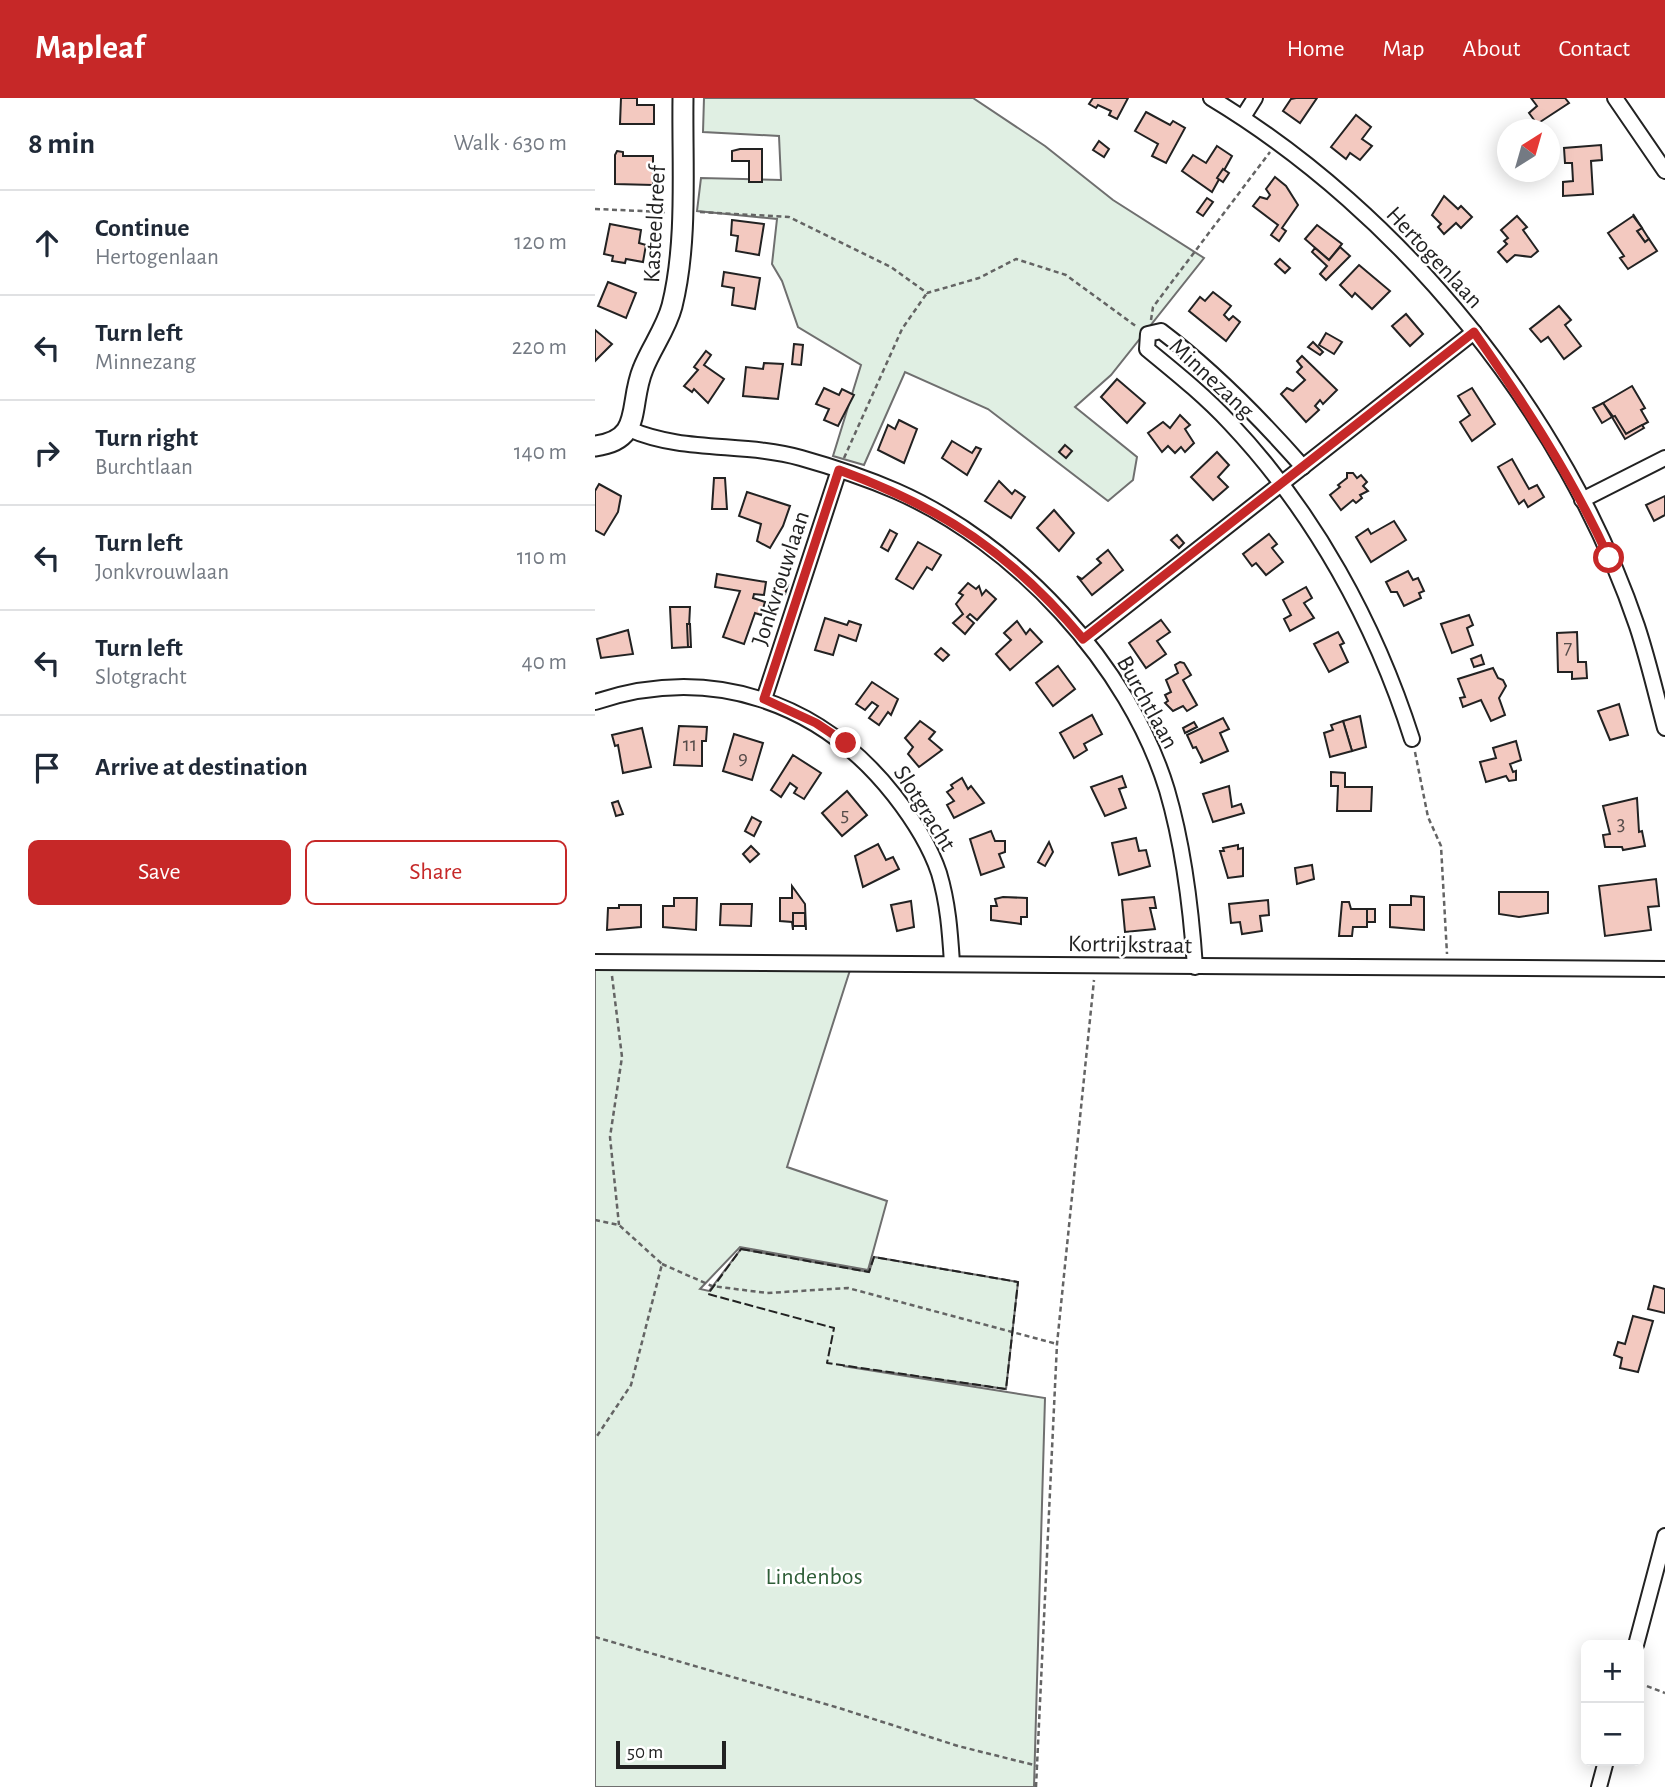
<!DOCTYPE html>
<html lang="en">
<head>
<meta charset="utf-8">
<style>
  body { margin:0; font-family:"Alegreya Sans",sans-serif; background:#f2f2f3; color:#1f2937 }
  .controls { position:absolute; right:21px; bottom:21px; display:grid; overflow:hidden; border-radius:10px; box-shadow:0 4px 18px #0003 }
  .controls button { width:63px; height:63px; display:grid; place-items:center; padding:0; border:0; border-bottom:2px solid #e0e1e3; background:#fff; color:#1f2937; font:35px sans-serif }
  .compass { position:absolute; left:902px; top:21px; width:63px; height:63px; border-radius:50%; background:#fff; box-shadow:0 4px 18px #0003; rotate:37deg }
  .scale { position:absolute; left:21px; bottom:18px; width:110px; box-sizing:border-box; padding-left:7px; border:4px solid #222; border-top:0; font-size:19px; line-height:24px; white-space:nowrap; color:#222; -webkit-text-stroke:5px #fff; paint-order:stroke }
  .stop { position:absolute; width:21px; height:21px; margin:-16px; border:5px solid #c62828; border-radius:50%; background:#fff }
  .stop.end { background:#c62828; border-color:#fff; box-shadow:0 2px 7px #0008 }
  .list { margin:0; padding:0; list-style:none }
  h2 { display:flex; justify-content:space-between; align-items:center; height:91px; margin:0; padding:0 28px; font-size:30px }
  h2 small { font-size:23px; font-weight:400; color:#747a83 }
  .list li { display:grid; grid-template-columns:46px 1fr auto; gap:21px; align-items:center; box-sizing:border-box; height:105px; padding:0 28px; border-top:2px solid #e0e1e3 }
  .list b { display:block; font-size:26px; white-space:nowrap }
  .list p { margin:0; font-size:23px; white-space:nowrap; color:#747a83 }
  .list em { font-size:23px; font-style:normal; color:#747a83 }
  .actions { display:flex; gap:14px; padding:21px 28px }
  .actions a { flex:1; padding:16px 0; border:2px solid #c62828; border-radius:10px; text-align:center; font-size:24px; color:#c62828 }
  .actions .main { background:#c62828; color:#fff }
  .icon { flex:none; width:38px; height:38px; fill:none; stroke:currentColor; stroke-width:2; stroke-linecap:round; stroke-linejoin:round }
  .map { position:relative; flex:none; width:1070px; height:1689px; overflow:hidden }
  header { display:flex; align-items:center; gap:42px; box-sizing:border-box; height:98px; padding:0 35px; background:#c62828; color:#fff }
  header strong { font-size:33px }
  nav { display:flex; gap:38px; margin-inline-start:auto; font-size:24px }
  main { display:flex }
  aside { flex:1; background:#fff }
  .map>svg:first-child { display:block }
  .green { fill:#e0efe3; stroke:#6f6f6f; stroke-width:2 }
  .building { fill:#f3c9c0; stroke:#222; stroke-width:2 }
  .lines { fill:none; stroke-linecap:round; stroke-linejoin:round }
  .street-casing { stroke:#222; stroke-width:18 }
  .secondary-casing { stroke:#222; stroke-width:23 }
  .path { stroke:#646464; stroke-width:2.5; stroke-dasharray:5 3.5; stroke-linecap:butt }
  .street { stroke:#fff; stroke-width:14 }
  .secondary { stroke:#fff; stroke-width:19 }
  .fence { stroke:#222; stroke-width:2; stroke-dasharray:9 3.5; stroke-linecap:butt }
  .route { stroke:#c62828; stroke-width:9 }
  .labels { text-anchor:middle; stroke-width:5; stroke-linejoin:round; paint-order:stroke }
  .number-label { font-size:21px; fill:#564c4a }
  .street-label { font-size:24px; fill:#222; stroke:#fff }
  .park-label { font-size:24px; fill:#2f5e38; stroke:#fff }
</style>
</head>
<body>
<header>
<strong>Mapleaf</strong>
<nav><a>Home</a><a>Map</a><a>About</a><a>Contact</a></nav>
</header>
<main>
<aside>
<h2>8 min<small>Walk · 630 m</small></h2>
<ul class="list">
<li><svg class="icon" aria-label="ahead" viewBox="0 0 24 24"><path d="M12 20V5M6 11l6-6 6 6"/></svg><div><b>Continue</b><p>Hertogenlaan</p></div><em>120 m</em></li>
<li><svg class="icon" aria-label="left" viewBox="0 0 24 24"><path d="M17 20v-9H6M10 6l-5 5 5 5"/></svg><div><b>Turn left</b><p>Minnezang</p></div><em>220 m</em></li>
<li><svg class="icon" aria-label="right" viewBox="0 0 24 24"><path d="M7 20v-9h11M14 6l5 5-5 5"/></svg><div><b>Turn right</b><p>Burchtlaan</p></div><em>140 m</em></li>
<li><svg class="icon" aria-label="left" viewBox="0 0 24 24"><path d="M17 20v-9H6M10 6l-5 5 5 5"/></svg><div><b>Turn left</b><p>Jonkvrouwlaan</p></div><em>110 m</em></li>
<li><svg class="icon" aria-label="left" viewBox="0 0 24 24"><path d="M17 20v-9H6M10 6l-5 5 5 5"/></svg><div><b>Turn left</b><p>Slotgracht</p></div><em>40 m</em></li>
<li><svg class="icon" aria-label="arrive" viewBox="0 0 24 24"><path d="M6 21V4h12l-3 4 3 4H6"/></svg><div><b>Arrive at destination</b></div></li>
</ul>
<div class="actions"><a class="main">Save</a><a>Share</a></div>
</aside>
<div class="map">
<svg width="1070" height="1689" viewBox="0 0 1070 1689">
  <rect width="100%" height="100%" fill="#fff"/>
  <!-- green -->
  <g class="green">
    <polygon points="109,0 378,0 450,48 518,102 609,160 516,277 480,309 542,359 538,382 513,403 393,311 310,274 269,367 238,358 266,267 203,229 187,183 177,166 182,121 102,113 106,80 186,82 184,38 108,34"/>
    <polygon points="256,869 192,1069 292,1103 273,1172 145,1149 105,1191 114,1193 146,1151 274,1174 279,1159 423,1184 411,1291 248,1268 450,1300 439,1689 0,1689 0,870"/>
  </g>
  <!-- building -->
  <g class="building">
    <polygon points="26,0 42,0 42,7 59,7 59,26 25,26"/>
    <polygon points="498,0 533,0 522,21 514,17 516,13 503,7 501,10 494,6"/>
    <polygon points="701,0 722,0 705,25 688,13 696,1"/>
    <polygon points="936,0 970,0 974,5 942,26 934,15 942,8"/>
    <polygon points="551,14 575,27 578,23 590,30 571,65 557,58 563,46 540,33"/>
    <polygon points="761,17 776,29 767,41 777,48 765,62 755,55 751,61 736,49"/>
    <polygon points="504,43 514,51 509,59 498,52"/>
    <polygon points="1006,47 1007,62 996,63 998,96 968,98 968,84 978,83 977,65 970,65 969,50"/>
    <polygon points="622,48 637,58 617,94 587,73 598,57 611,65"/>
    <polygon points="145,51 167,51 167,84 154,84 154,63 137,63 137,53"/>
    <polygon points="22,53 28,54 28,58 58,58 58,87 20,86 20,57"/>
    <polygon points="628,71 634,75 628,84 622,80"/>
    <polygon points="680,79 691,88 703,107 687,130 691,133 684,143 676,137 683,127 658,108 665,99 672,101 675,97 671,91"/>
    <polygon points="849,98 863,111 866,108 877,119 866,130 861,125 849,136 843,129 846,126 837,117"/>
    <polygon points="612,100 618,104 608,118 602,114"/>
    <polygon points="1038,116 1054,141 1050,144 1042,133 1047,130"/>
    <polygon points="922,118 932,129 928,132 943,153 936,159 920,157 912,164 903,154 912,146 909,143 913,140 906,132"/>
    <polygon points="1038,118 1047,130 1042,133 1050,144 1054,141 1062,153 1033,171 1025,160 1029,158 1013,135"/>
    <polygon points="137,122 169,126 164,157 141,153 143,138 136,137"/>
    <polygon points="15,126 46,132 44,145 51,147 48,164 31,161 30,165 17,163 18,158 9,156"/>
    <polygon points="722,127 747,146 734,162 710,141"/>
    <polygon points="745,149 755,158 731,182 725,176 732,168 717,154 720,150 734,162"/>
    <polygon points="685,161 695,170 690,175 680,166"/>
    <polygon points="764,167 795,193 777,211 760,195 757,199 745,187"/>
    <polygon points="129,174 165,180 160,211 137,207 139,190 127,188"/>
    <polygon points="13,184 41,195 31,220 3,208"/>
    <polygon points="618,194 636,208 629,217 634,222 638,218 645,224 631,243 594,213 605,199 610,203"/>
    <polygon points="964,208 976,222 970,227 986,248 969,261 953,239 946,244 935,231"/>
    <polygon points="811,216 828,236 815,248 797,228"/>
    <polygon points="0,232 17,246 0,263"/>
    <polygon points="731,235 747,244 739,256 724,247"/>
    <polygon points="718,244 728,254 725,257 713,249"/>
    <polygon points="199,246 208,247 206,267 197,266"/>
    <polygon points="111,253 116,257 109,267 129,281 113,305 99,291 97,294 89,288 103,272 99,269"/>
    <polygon points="707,258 742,292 728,306 725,302 720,308 724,312 711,324 686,296 692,290 698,293 710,282 702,274 707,269 702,263"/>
    <polygon points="169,265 188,266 183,301 148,298 151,269 168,271"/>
    <polygon points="522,281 550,305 532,325 506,299"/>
    <polygon points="1037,288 1050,310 1046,312 1053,324 1031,336 1008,305"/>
    <polygon points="229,290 244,297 247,291 259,297 243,328 229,322 234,311 221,306"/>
    <polygon points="877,290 900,326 877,343 865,324 875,317 863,298"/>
    <polygon points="1008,305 1017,319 1007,325 998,310"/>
    <polygon points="585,317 595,327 590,331 599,345 590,354 586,349 580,355 573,348 567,354 553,335 568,324 575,330"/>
    <polygon points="1020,318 1031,336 1047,327 1049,330 1030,341 1017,319"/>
    <polygon points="304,322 322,331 309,365 283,352 293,327 300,331"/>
    <polygon points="357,343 377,355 381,349 386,351 372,377 347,360"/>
    <polygon points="470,347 477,353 471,360 464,354"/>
    <polygon points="622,354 634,367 623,379 633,389 618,402 596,379"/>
    <polygon points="917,361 934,391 942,387 949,399 933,409 929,402 924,406 903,369"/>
    <polygon points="752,375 758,375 762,380 766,377 772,384 768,388 773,393 765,397 767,400 761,405 758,402 746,412 735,397 745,389 743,387 752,380"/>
    <polygon points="119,380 130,380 132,411 117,411"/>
    <polygon points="404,383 417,396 420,392 430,399 416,420 390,403"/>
    <polygon points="4,386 26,398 23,414 9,437 0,432 0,393"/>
    <polygon points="152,394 195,408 188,428 175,450 162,443 166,426 144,418"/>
    <polygon points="1070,398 1070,417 1059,423 1051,407"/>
    <polygon points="459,412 479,435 464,453 442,430"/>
    <polygon points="799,423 811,442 776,464 761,439 773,431 776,436"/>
    <polygon points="295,432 302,436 293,453 286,449"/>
    <polygon points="674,436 682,446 677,450 688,464 671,477 661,465 657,468 648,456"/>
    <polygon points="582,437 589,445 584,450 576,442"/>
    <polygon points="323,444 346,457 337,472 332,469 318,491 301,481"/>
    <polygon points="513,452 528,472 497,497 482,478 487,481 506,465 502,461"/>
    <polygon points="813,473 818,482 823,480 829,493 824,495 826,500 809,508 802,494 796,494 791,484"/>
    <polygon points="122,476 171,484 169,497 159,496 158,500 170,504 166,517 160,515 149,546 128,539 145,493 120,489"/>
    <polygon points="182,484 193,487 190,496 180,492"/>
    <polygon points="373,485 381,491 384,488 387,497 391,492 401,501 382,522 375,516 372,519 379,525 370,536 358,525 368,516 361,506 368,497 364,495"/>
    <polygon points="711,489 717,500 709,505 719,520 695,533 689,521 696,517 688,502"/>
    <polygon points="75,509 95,509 93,549 77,550"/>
    <polygon points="874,517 878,527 872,530 878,547 857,555 846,526"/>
    <polygon points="230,520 252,527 254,523 266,527 261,543 244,537 238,557 220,552"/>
    <polygon points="566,522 575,534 562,543 571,556 551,570 534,545"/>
    <polygon points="422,523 431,536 435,531 447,544 415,572 401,556 416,542 409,535"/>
    <polygon points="92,526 95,526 96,549 93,549"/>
    <polygon points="33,532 38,556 6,560 2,541"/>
    <polygon points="743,534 749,545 745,547 753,564 734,574 719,546"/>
    <polygon points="982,534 983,564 991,564 992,580 977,581 977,574 963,574 962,535"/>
    <polygon points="346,550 354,557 348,563 340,556"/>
    <polygon points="886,557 889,566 879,569 876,561"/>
    <polygon points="585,564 589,565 596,577 588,582 602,607 592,613 588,608 578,613 570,605 573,603 570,597 576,594 571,582 583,575 580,567"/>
    <polygon points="463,568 480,591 458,608 441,585"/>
    <polygon points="898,570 903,580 908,582 911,588 904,600 910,617 896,623 886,602 868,609 865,600 870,599 863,581"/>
    <polygon points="277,584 303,601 296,617 293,614 284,627 274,620 283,608 277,604 270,612 261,606"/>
    <polygon points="1024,606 1033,637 1015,642 1003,613"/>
    <polygon points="497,617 507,636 489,646 492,652 479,660 465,635"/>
    <polygon points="765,618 771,649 757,653 748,623"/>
    <polygon points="628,620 634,631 625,635 633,653 605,665 608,663 601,649 598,650 592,637"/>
    <polygon points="325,623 340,634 334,641 347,652 324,669 313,656 318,649 310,640"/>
    <polygon points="748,623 757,653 735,659 729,635 738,632 736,627"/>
    <polygon points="599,624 602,629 590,635 588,630"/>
    <polygon points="84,628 112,629 111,643 107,643 107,668 79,667"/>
    <polygon points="47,630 56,669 28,675 23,647 20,648 17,637"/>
    <polygon points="139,636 168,645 157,682 128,673"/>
    <polygon points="921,643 926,662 915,666 918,674 921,673 921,682 914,683 911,678 891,684 885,664 901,660 898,650"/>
    <polygon points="198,657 226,675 209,701 199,695 202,690 195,685 186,699 176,692"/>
    <polygon points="736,674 750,675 750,689 777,689 776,713 742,713 743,688 736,688"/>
    <polygon points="527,678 531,689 524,691 531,710 510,718 496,689"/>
    <polygon points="367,680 373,691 376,688 389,705 359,720 352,707 359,703 352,694 358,690 356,687"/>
    <polygon points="634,688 637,709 646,706 649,715 618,724 608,696"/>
    <polygon points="252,693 272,717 247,738 227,715"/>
    <polygon points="1042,700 1044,734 1047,733 1050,748 1028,752 1027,749 1010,749 1008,737 1015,736 1008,708"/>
    <polygon points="23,703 28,716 21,718 17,705"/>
    <polygon points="157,719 166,724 159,738 150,733"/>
    <polygon points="396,733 400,743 410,743 410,754 404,756 409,769 386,777 375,741"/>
    <polygon points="541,740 544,753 551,752 555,768 524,777 517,745"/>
    <polygon points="454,744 458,754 450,768 443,764"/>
    <polygon points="283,746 291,762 298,759 304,771 268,789 260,758"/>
    <polygon points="643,747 643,751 648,750 648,778 633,780 625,753 629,753 628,750"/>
    <polygon points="156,748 164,756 155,764 148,756"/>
    <polygon points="717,767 719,781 702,786 700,770"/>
    <polygon points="1061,781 1064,808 1053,809 1056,832 1010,838 1004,788"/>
    <polygon points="197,788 210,806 211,832 210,815 198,815 198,832 197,824 185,823 185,800 197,800"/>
    <polygon points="904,794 953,794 953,815 924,819 904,816"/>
    <polygon points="816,798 829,799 829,832 795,829 795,807 816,807"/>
    <polygon points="408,799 432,800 432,819 426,819 426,826 396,822 396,808 402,808 400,801"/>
    <polygon points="559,799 561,810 555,810 560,831 530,834 527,802"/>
    <polygon points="79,800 102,800 101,832 68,829 68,808 79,808"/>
    <polygon points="673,802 674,817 665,818 667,833 647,836 645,824 636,825 634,806"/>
    <polygon points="316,803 319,829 302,833 296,807"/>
    <polygon points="747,804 754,804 756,811 772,811 772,829 758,829 757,838 744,838"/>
    <polygon points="126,806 157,806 156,828 125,827"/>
    <polygon points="24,807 46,807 46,829 12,832 13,810 24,810"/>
    <rect x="772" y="811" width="8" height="13"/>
    <rect x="198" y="815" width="12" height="13"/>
    <polygon points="1059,1188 1070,1191 1070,1215 1053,1211"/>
    <polygon points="1038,1218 1058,1223 1043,1274 1025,1270 1027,1260 1019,1257 1023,1244 1030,1246"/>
  </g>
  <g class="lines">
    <defs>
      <g id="street">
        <path d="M616 0C807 115 970 316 1042 528 1053 561 1061 596 1070 630"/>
        <polyline points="1020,0 1070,73"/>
        <polyline points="648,19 660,0"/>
        <path d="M34 331C88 355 150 344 206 360 238 369 271 380 301 393 420 445 534 567 572 692 589 750 596 809 600 869"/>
        <path d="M708 369C664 319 619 273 566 233L553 236 552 251C580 274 610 298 635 325 719 414 780 525 817 641"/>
        <polyline points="987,402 1070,360"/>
        <polyline points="489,541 879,234"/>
        <polyline points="169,601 244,372"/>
        <path d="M0 604C115 566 225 603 299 697 317 720 335 748 344 775 353 805 355 834 357 865"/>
        <polyline points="0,864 1070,871"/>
        <polyline points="1041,1547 1070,1438"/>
        <polyline points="1004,1689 1011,1663"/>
      </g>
      <path id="secondary" d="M0 348C49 342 33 307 48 271 56 250 71 231 77 208 93 144 87 67 88 0"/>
    </defs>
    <!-- street casing -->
    <use href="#street" class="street-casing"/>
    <!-- secondary casing -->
    <use href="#secondary" class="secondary-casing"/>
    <!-- path -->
    <g class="path">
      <polyline points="0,111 70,114"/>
      <polyline points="105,114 194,119 296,169 332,195 384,180 421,161 471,177 542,229"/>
      <polyline points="556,222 558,209 675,54"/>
      <polyline points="249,360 307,231 332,195"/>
      <polyline points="820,654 833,719 846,748 852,856"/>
      <polyline points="17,878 27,959 15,1039 24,1127"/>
      <polyline points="0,1122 24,1127 67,1166 36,1287 0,1341"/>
      <polyline points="67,1166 117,1188 172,1195 253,1190 462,1246"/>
      <polyline points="0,1539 244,1610 363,1648 443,1668"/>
      <polyline points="1044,1585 1070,1595"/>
      <polyline points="441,1689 462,1246 499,882"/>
    </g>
    <!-- street -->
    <use href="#street" class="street"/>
    <!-- secondary -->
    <use href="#secondary" class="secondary"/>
    <!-- fence -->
    <polygon class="fence" points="146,1151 274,1174 279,1159 423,1184 411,1291 232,1265 239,1230 113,1196"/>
  </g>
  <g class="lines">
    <!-- route -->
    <path class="route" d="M251 645 221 625 169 601 244 372C348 410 417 456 488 541L879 234C930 307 977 379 1014 460"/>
  </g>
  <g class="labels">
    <!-- number labels -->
    <g class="number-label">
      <text x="973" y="556">7</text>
      <text x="95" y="653">11</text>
      <text x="148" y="666">9</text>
      <text x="250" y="723">5</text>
      <text x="1026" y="732">3</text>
    </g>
    <!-- street labels -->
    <g class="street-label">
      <text transform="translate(59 126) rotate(-87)" y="8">Kasteeldreef</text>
      <text transform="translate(840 159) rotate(47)" y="8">Hertogenlaan</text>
      <text transform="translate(617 280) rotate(43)" y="8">Minnezang</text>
      <text transform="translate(185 480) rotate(-72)" y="8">Jonkvrouwlaan</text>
      <text transform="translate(553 604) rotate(61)" y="8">Burchtlaan</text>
      <text transform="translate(330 710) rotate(58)" y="8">Slotgracht</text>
      <text transform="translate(535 846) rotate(1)" y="8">Kortrijkstraat</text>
    </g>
    <!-- park labels -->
    <g class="park-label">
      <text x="219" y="1486">Lindenbos</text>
    </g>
  </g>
</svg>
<div class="controls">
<button>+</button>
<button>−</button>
</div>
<svg class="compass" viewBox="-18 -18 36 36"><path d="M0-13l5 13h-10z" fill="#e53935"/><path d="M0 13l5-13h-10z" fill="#747a83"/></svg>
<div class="scale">50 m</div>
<div class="stop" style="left:1014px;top:460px"></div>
<div class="stop end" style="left:251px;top:645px"></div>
</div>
</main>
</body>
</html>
